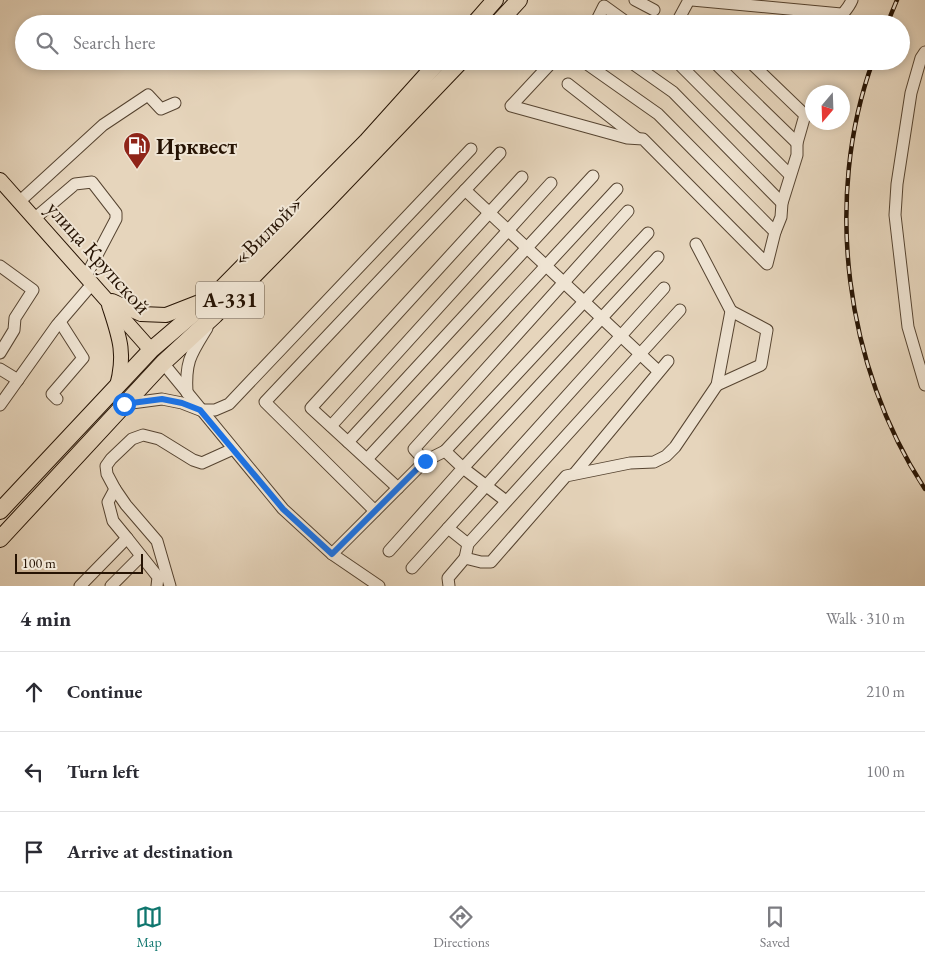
<!DOCTYPE html>
<html lang="en">
<head>
<meta charset="utf-8">
<style>
  body { margin:0; font-family:"EB Garamond",serif; background:#f2f2f3; color:#2b2b33 }
  .compass { position:absolute; left:805px; top:85px; width:45px; height:45px; border-radius:50%; background:#fff; box-shadow:0 2px 8px #0003; rotate:199deg }
  .scale { position:absolute; left:15px; bottom:12px; width:128px; box-sizing:border-box; padding-left:5px; border:2px solid #261303; border-top:0; font-size:14px; line-height:18px; white-space:nowrap; color:#261303; -webkit-text-stroke:4px #efe4d3; paint-order:stroke }
  .stop { position:absolute; width:15px; height:15px; margin:-11px; border:4px solid #1a73e8; border-radius:50%; background:#fff }
  .stop.end { background:#1a73e8; border-color:#fff; box-shadow:0 1px 5px #0008 }
  .list { margin:0; padding:0; list-style:none }
  h2 { display:flex; justify-content:space-between; align-items:center; height:65px; margin:0; padding:0 20px; font-size:21px }
  h2 small { font-size:16px; font-weight:400; color:#7c7c81 }
  .list li { display:grid; grid-template-columns:32px 1fr auto; gap:15px; align-items:center; box-sizing:border-box; height:80px; padding:0 20px; border-top:1px solid #e1e1e2 }
  .list b { display:block; font-size:19px; white-space:nowrap }
  .list em { font-size:16px; font-style:normal; color:#7c7c81 }
  .icon { flex:none; width:28px; height:28px; fill:none; stroke:currentColor; stroke-width:2; stroke-linecap:round; stroke-linejoin:round }
  .map { position:relative; flex:none; width:925px; height:586px; overflow:hidden }
  .search { position:absolute; background:#fff; box-shadow:0 2px 8px #0003; left:15px; right:15px; top:15px; height:55px; display:flex; align-items:center; gap:12px; box-sizing:border-box; padding:0 18px; border-radius:28px; color:#7c7c81; font-size:19px }
  .sheet { height:305px; background:#fff }
  nav { display:flex; justify-content:space-around; align-items:center; box-sizing:border-box; height:70px; border-top:1px solid #e1e1e2; background:#fff; font-size:14px; color:#7c7c81 }
  nav a { display:grid; justify-items:center; gap:2px }
  nav .on { color:#0f766e }
  .map>svg:first-child { display:block }
  .lines { fill:none; stroke-linecap:round; stroke-linejoin:round }
  .minor-casing { stroke:#564431; stroke-width:13 }
  .major-casing { stroke:#261303; stroke-width:16 }
  .highway-casing { stroke:#261303; stroke-width:18 }
  .minor { stroke:#efe4d3; stroke-width:11 }
  .major { stroke:#e6d5bc; stroke-width:14 }
  .highway { stroke:#e6d5bc; stroke-width:16 }
  .rail-casing { stroke:#261303; stroke-width:4.5 }
  .rail { stroke:#efe4d3; stroke-width:2.5; stroke-dasharray:8; stroke-linecap:butt }
  .route { stroke:#1a73e8; stroke-width:6 }
  .labels { text-anchor:middle; stroke-width:4; stroke-linejoin:round; paint-order:stroke }
  .shield { fill:#efe4d3; stroke:#625241; stroke-width:1 }
  .shield-label { font-size:21px; font-weight:bold; fill:#261303 }
  .poi-label { font-size:22px; font-weight:bold; fill:#261303; stroke:#efe4d3; text-anchor:start }
  .street-label { font-size:22px; fill:#261303; stroke:#efe4d3 }
</style>
</head>
<body>
<div class="map">
<svg width="925" height="586" viewBox="0 0 925 586">
  <rect width="100%" height="100%" fill="#e6d5bc"/>
  <filter id="stains"><feTurbulence type="fractalNoise" baseFrequency=".004" numOctaves="4"/><feColorMatrix values="0 0 0 0 .2 0 0 0 0 .09 0 0 0 0 .02 0 0 0 .5 -.17"/></filter>
  <radialGradient id="worn" r=".72"><stop offset=".6" stop-color="#630" stop-opacity="0"/><stop offset="1" stop-color="#630" stop-opacity=".3"/></radialGradient>
  <g class="lines">
    <defs>
      <g id="minor">
        <polyline points="635,0 654,10"/>
        <polyline points="692,0 841,14"/>
        <polyline points="595,24 604,6 629,24"/>
        <polyline points="676,24 689,0"/>
        <path d="M836 24C841 14 848 10 852 0"/>
        <polyline points="925,52 921,58 911,93 897,184 895,215 908,327 925,385"/>
        <polyline points="553,61 511,106 627,138 643,139 767,264 775,232 781,217 782,203 797,155 797,143 805,115 749,61"/>
        <polyline points="590,61 587,64 658,114 775,232"/>
        <polyline points="629,61 673,92 782,203"/>
        <polyline points="676,61 790,175"/>
        <polyline points="713,61 797,143"/>
        <polyline points="568,84 637,138"/>
        <polyline points="465,190 655,368"/>
        <polyline points="19,202 103,125 148,95 161,109 175,103"/>
        <polyline points="34,219 75,184 92,182 116,213 116,219 86,276"/>
        <polyline points="0,266 33,290 15,318 14,330 0,353"/>
        <polyline points="163,363 283,509 332,554 379,586"/>
        <polyline points="0,369 18,380"/>
        <polyline points="717,385 761,365 767,330 731,311"/>
        <path d="M187 393C185 361 191 354 207 328"/>
        <polyline points="57,399 52,394 83,358 60,322"/>
        <polyline points="124,404 162,399 182,403 200,410 215,410 229,404 471,149"/>
        <polyline points="0,405 57,325 93,283"/>
        <polyline points="331,426 551,183"/>
        <polyline points="348,442 593,176"/>
        <polyline points="445,451 648,233"/>
        <polyline points="367,459 617,189"/>
        <polyline points="575,473 668,361"/>
        <polyline points="398,488 311,408 522,177"/>
        <polyline points="506,501 463,468 658,257"/>
        <polyline points="375,511 265,402 500,153"/>
        <polyline points="448,528 468,544"/>
        <polyline points="127,538 158,577 157,586"/>
        <polyline points="389,551 463,468 445,451 425,461"/>
        <polyline points="332,554 425,461 414,449 628,211"/>
        <polyline points="465,558 468,544 680,310"/>
        <polyline points="412,568 664,288"/>
        <polyline points="80,586 127,538 113,521 108,502 115,489"/>
        <polyline points="111,586 141,556"/>
        <polyline points="170,586 157,541 126,505 115,489 107,474 106,466 111,459 132,439 143,435 159,439 193,460 202,463 233,449"/>
        <polyline points="449,586 448,578 465,558 481,562 491,562 566,476 630,463 654,462 666,456 675,447 717,385 731,311 696,244"/>
      </g>
      <g id="major">
        <polyline points="0,180 151,350"/>
        <polyline points="112,301 141,314 166,315 207,299"/>
        <path d="M109 305C119 336 126 353 117 386"/>
      </g>
      <g id="highway">
        <polyline points="474,24 495,0"/>
        <polyline points="497,24 519,0"/>
        <polyline points="0,511 151,350 213,297 367,141 439,61"/>
        <polyline points="0,539 163,363 215,315 327,201 461,61"/>
      </g>
    </defs>
    <!-- minor casing -->
    <use href="#minor" class="minor-casing"/>
    <!-- major casing -->
    <use href="#major" class="major-casing"/>
    <!-- highway casing -->
    <use href="#highway" class="highway-casing"/>
    <!-- minor -->
    <use href="#minor" class="minor"/>
    <!-- major -->
    <use href="#major" class="major"/>
    <!-- highway -->
    <use href="#highway" class="highway"/>
    <defs>
      <g id="rail">
        <polyline points="887,24 897,0"/>
        <path d="M873 61C823 198 845 368 925 489"/>
      </g>
    </defs>
    <!-- rail casing -->
    <use href="#rail" class="rail-casing"/>
    <!-- rail -->
    <use href="#rail" class="rail"/>
  </g>
  <g class="lines">
    <!-- route -->
    <polyline class="route" points="124,404 162,399 182,403 200,410 283,509 332,554 425,461"/>
  </g>
  <!-- icons -->
  <defs>
    <symbol id="fuel-pin" viewBox="-11 -11 22 30"><path d="M0 17L-7.5 6A9.5 9.5 0 1 1 7.5 6Z" fill="#8f2418" stroke="#efe4d3"/><path d="M-5.5-6h7V0h2V4h1.3V-2.5L3-4.5l.8-.8L6-3V5H2.5V1h-1V6h-7ZM-4.2-4.7v3.2H.2V-4.7Z" fill="#fff"/></symbol>
  </defs>
  <g fill-rule="evenodd">
    <use href="#fuel-pin" x="121" y="130" width="32" height="43"/>
  </g>
  <g class="labels">
    <!-- shield labels -->
    <rect class="shield" x="196" y="281.5" width="68" height="37" rx="4"/>
    <g class="shield-label">
      <text x="230" y="307">А-331</text>
    </g>
    <!-- poi labels -->
    <g class="poi-label">
      <text x="156" y="154">Ирквест</text>
    </g>
    <!-- street labels -->
    <g class="street-label">
      <text transform="translate(267 230) rotate(-45)" y="8">«Вилюй»</text>
      <text transform="translate(99 257) rotate(48)" y="8">улица Крупской</text>
    </g>
  </g>
  <rect width="100%" height="100%" filter="url(#stains)"/>
  <rect width="100%" height="100%" fill="url(#worn)"/>
</svg>
<svg class="compass" viewBox="-18 -18 36 36"><path d="M0-13l5 13h-10z" fill="#e53935"/><path d="M0 13l5-13h-10z" fill="#7c7c81"/></svg>
<div class="scale">100 m</div>
<div class="stop" style="left:124px;top:404px"></div>
<div class="stop end" style="left:425px;top:461px"></div>
<div class="search"><svg class="icon" aria-label="search" viewBox="0 0 24 24"><circle cx="10" cy="10" r="6"/><path d="M15 15l6 6"/></svg>Search here</div>
</div>
<section class="sheet">
<h2>4 min<small>Walk · 310 m</small></h2>
<ul class="list">
<li><svg class="icon" aria-label="ahead" viewBox="0 0 24 24"><path d="M12 20V5M6 11l6-6 6 6"/></svg><div><b>Continue</b></div><em>210 m</em></li>
<li><svg class="icon" aria-label="left" viewBox="0 0 24 24"><path d="M17 20v-9H6M10 6l-5 5 5 5"/></svg><div><b>Turn left</b></div><em>100 m</em></li>
<li><svg class="icon" aria-label="arrive" viewBox="0 0 24 24"><path d="M6 21V4h12l-3 4 3 4H6"/></svg><div><b>Arrive at destination</b></div></li>
</ul>
</section>
<nav>
<a class="on"><svg class="icon" aria-label="map" viewBox="0 0 24 24"><path d="M3 6l6-2 6 2 6-2v14l-6 2-6-2-6 2zM9 4v14M15 6v14"/></svg>Map</a>
<a><svg class="icon" aria-label="directions" viewBox="0 0 24 24"><path d="M12 3l9 9-9 9-9-9zM9 14v-3h6M13 9l2 2-2 2"/></svg>Directions</a>
<a><svg class="icon" aria-label="saved" viewBox="0 0 24 24"><path d="M7 4h10v16l-5-4-5 4z"/></svg>Saved</a>
</nav>
</body>
</html>
